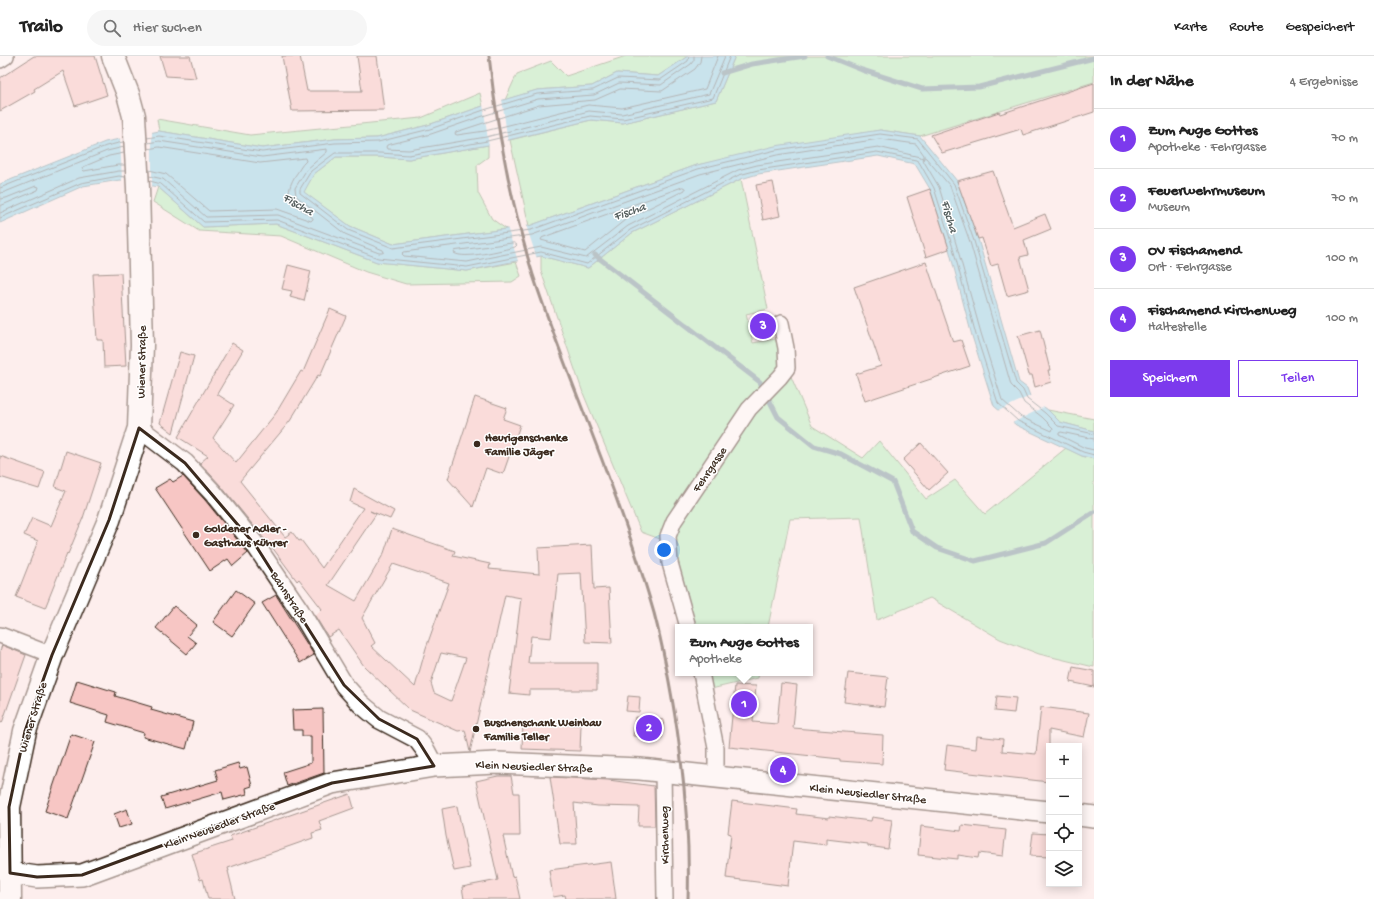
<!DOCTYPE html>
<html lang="de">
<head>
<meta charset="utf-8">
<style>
  body { margin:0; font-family:"Gochi Hand",sans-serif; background:#f6f6f6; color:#222 }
  .controls { position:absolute; right:12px; bottom:12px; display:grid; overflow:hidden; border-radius:0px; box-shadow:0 2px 10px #0003 }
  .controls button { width:36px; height:36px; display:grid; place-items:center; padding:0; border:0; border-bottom:1px solid #e0e0e0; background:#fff; color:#222; font:20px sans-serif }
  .you { position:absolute; left:664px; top:494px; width:14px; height:14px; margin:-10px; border:3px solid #fff; border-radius:50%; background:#1a73e8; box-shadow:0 0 0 6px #1a73e833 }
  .badge { display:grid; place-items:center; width:26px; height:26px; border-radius:50%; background:#7c3aed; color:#fff; font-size:13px; font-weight:700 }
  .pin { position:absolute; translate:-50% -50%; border:2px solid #fff; box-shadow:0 1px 4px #0006 }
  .popup { position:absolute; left:675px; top:568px; width:138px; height:52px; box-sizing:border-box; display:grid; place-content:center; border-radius:0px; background:#fff; filter:drop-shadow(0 1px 3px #0005); font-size:13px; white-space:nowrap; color:#767676 }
  .popup b { font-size:15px; color:#222 }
  .popup::after { content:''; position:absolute; left:50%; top:100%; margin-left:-8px; border:8px solid transparent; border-top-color:#fff }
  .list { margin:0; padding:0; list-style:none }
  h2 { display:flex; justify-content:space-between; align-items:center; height:52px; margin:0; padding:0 16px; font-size:17px }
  h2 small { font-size:13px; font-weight:400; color:#767676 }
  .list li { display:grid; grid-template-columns:26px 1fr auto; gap:12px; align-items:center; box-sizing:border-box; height:60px; padding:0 16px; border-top:1px solid #e0e0e0 }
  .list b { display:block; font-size:15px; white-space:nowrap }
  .list p { margin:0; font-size:13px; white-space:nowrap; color:#767676 }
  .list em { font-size:13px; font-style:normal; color:#767676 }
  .actions { display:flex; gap:8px; padding:12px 16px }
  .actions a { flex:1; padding:9px 0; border:1px solid #7c3aed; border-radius:0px; text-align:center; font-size:14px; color:#7c3aed }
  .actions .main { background:#7c3aed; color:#fff }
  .icon { flex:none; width:22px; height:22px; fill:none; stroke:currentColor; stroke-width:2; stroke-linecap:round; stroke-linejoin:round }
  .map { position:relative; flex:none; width:1094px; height:843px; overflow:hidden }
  header { display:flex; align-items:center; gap:24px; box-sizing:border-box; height:56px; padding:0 20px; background:#fff; border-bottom:1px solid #e0e0e0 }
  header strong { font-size:19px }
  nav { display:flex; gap:22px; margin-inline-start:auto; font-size:14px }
  .search { width:280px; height:36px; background:#f6f6f6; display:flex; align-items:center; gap:10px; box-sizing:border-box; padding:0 14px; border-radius:22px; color:#767676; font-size:15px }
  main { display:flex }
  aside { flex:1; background:#fff }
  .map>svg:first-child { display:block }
  .green { fill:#aef1bb; stroke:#748e6c }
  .water { fill:#8bd5ec; stroke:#6b919a }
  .pier { fill:#fdeeed }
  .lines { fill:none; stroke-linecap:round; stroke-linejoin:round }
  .shore { stroke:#5b6e70; stroke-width:1 }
  .stream { stroke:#6b919a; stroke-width:5 }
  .building { fill:#f7c6c4; stroke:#3b2a1e; fill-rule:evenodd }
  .minor-casing { stroke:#3b2a1e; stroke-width:18 }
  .tertiary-casing { stroke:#3b2a1e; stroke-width:21 }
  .secondary-casing { stroke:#3b2a1e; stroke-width:24 }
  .primary-casing { stroke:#3b2a1e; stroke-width:25 }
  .minor { stroke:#fff; stroke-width:15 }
  .tertiary { stroke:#fff; stroke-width:18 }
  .secondary { stroke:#fff; stroke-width:21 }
  .primary { stroke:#fff; stroke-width:22 }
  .rail { stroke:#3b2a1e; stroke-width:3 }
  .marked { fill:none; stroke:#3b2a1e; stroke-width:3; stroke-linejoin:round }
  .poi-dot { fill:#3b2a1e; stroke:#fff; stroke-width:1.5 }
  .labels { text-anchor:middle; stroke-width:3; stroke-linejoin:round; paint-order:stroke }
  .street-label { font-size:12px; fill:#3b2a1e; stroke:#fff }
  .poi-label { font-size:12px; font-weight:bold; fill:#3b2a1e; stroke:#fff; text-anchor:start }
  .water-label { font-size:13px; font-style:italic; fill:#535d5c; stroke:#fff }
</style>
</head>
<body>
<header>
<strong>Trailo</strong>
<div class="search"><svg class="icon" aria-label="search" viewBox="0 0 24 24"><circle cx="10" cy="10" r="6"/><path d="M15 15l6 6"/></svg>Hier suchen</div>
<nav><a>Karte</a><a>Route</a><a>Gespeichert</a></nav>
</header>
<main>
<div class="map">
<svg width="1094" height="843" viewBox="0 0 1094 843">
  <rect width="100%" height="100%" fill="#fdeeed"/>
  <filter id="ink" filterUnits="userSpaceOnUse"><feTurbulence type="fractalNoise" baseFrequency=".025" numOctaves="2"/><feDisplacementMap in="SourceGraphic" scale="8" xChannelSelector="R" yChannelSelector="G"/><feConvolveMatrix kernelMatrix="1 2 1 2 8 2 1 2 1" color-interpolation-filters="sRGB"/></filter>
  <g filter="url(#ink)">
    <!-- green -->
    <g class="green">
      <polygon points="626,0 688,0 658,20 617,17 592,30 537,34 505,44 517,18 551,5 566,20"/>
      <polygon points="735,0 1094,0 1094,26 920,80 880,74 697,109 529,170 510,84 591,64 623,67 716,45"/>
      <polygon points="480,37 483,50 428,69 377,82 335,83 262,92 159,75 157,63 250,79 421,62"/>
      <polygon points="488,89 488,101 477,109 478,137 492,163 506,173 393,188 350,170 303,136 314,118 336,101 379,101 409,103"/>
      <polygon points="741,123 768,253 746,258 753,287 775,283 812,370 863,402 879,385 926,443 955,424 985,458 1066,392 1082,400 1094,403 1094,611 1039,598 1000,583 930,542 877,564 861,461 790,463 768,571 694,571 671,487 641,476 583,337 541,215 541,200 588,212 632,177"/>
      <polygon points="158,131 203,171 276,168 377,206 467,215 516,206 521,220 512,226 406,228 366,216 281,180 199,175 153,146"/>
      <polygon points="1048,354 1094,363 1094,375 1060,366"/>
      <polygon points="706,617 759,617 758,622 711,633"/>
    </g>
    <!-- water -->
    <polygon class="water" points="688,0 735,0 716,45 623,67 591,64 488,89 409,103 379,101 336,101 314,118 304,136 350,170 393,188 529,170 697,109 775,90 880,74 920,80 957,125 978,183 1019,326 1027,332 1030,340 1048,354 1060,366 1094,375 1094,403 1082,400 1016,369 994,350 972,280 949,193 930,133 915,108 878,100 758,118 741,123 632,177 588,212 541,200 467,215 377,206 276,168 203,171 158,131 120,124 83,130 0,167 0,128 105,86 159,75 262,92 335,83 377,82 428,69 483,50 537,34 592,30 617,17 658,20"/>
    <!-- pier -->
    <g class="pier">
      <polygon points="502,43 508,87 489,91 483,48"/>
      <polygon points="152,75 152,131 122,126 120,81"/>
      <polygon points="526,169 537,203 519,208 507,171"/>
      <polygon points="1032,339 1046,350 1012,367 998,355"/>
    </g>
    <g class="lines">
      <!-- shore -->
      <g class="shore">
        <polyline points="694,0 694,4 691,8 661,29 619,27 594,39 538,43 486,59 431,78 387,89 386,91 387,93 409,94 486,81 589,55 622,58 709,38 725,0"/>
        <polyline points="701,0 700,6 695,13 662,35 620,33 595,44 539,49 456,76 455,78 457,79 485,75 588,49 622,52 705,33 718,0"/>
        <polyline points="730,0 713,42 623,63 590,60 487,85 409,99 380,97 335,97 311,115 300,133 300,137 348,174 393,192 531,174 698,113 776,94 880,78 918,83 954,128 974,185 1016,327 1023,334 1027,343 1045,357 1058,370 1094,378"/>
        <polyline points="147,82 159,80 262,96 335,87 378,86 430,73 484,54 537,38 593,34 618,22 660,24 688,5 689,0"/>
        <polygon points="880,83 916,88 924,99 924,101 926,102 950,130 970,186 1011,329 1019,337 1024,347 1042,361 1053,372 1052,375 1021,361 1002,344 981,277 957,191 939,131 923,104 924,102 878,91 757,109 738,114 628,170 586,202 541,191 467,206 404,200 402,198 404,196 532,179 700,118 777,99"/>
        <polyline points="148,87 159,85 262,101 327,93 327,96 307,113 295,132 296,140 345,178 383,194 384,196 382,197 379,197 278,159 206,161 163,123 149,120"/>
        <path d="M148 93 159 91 260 107 305 102 306 105C301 109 299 115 295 120 281 144 295 148 313 162V163L311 165 277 153 209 155 166 118 149 114"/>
        <polyline points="124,97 109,100 83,111 82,113 84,115 118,109 125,109"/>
        <polyline points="150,125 161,128 204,166 277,164 378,202 467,211 541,196 587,208 630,174 739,119 758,114 877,96 916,104 919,106 934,132 953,192 976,279 998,347 1018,365 1083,396 1094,399"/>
        <polygon points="683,131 685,132 685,134 625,164 585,196 541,184 542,182"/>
        <polyline points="0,132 106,90 123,86"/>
        <polyline points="0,137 5,136 107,95 124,91"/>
        <polyline points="0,143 6,142 36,130 39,131 38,134 0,150"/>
        <polyline points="0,157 79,122 119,115 125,115"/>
        <polyline points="0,162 81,127 119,120 125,121"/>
        <path d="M514 187 517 189 515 191C502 194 464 204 454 197L455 195Z"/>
        <polyline points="1094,383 1061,376 1059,377 1059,379 1085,392 1094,394"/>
      </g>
      <!-- stream -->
      <g class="stream">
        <polyline points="827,0 862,14 922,33 979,31 1094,2"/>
        <polyline points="722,17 752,8 805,0"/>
        <polyline points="595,199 760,326 778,361 814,390 841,398 893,426 912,475 937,492 975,505 1046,487 1094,456"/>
      </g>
    </g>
    <!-- building -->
    <g class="building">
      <polygon points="34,0 95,0 107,39 75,50 63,15 34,33 35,35 0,55 0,22"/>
      <polygon points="160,0 190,0 196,22 166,20"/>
      <polygon points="282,0 300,0 307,35 362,35 357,0 377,0 384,54 292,55"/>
      <polygon points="1094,27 1094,56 1023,79 1021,73 942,97 931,79 999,56 1000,58"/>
      <polygon points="993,115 1013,171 1045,158 1051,173 1024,184 1028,199 1020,201 1029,234 1007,240 998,208 991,210 982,182 978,183 957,125"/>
      <polygon points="773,126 780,160 763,164 756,129"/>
      <polygon points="930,133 949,193 926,201 907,141"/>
      <polygon points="926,206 953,286 961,284 970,310 865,345 856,318 881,310 854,231"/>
      <polygon points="288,209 311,215 304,245 290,241 292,235 282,233"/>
      <polygon points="121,217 126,310 104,311 103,284 97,284 93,218"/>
      <path d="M330 253 346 260 320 320 318 319 290 365 240 425 285 481 292 476 299 485 301 484 322 512 363 452 350 446 354 433 394 455 390 463 370 455 376 458 328 529 356 545 384 497 392 473 455 495 453 500 490 508 489 513 539 518 538 492 592 489 594 533 609 532 612 587 585 586 581 517 558 518 551 582 531 580 528 607H597V634H529V639L509 637 521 542 505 539 470 696 465 674 458 675 410 654 364 610 339 574 328 581 315 560 322 553 299 523 297 525 266 483 265 484 221 430 200 407 208 400 178 381 232 287 243 294 217 338 234 349 213 382 236 407 276 357 301 315 303 316ZM393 508 449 527 426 592 415 631 371 590 375 587 362 562ZM441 597 466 602 451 645 434 637 431 627Z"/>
      <polygon points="1040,274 1050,314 1048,314 1051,326 1035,331 1032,319 1029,319 1018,280"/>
      <polygon points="180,296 194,300 173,377 160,367"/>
      <polygon points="475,341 507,352 503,363 520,369 503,418 486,412 473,451 448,423"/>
      <polygon points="921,387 948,417 929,434 903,404"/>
      <polygon points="66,395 101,407 83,462 68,498 67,497 45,552 16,541 38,485 24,479 32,462 51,470 66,435 55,431"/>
      <polygon points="0,400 45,416 39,433 0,421"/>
      <polygon points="183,420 205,444 248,497 233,510 228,503 210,515 155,432 170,423 173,426"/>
      <polygon points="236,534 255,548 232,580 213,566"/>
      <polygon points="276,539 314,599 300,607 262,547"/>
      <polygon points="174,550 197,569 187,580 196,587 187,598 156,572"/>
      <polygon points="2,589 26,599 2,667 0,666 0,595"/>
      <polygon points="1073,611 1094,615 1094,631 1070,626"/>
      <polygon points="848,617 888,621 884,651 844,646"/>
      <polygon points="77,624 116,636 115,640 152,651 151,654 193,666 186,693 143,681 144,677 107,666 109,659 70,647"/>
      <polygon points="781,627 797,629 793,672 883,679 882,708 840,705 840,703 729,691 735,629 756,630 753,666 777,668"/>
      <polygon points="628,640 640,641 639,656 626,655"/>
      <polygon points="997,640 1016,642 1014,657 995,655"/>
      <polygon points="1041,651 1089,657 1084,681 1049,674 1049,726 944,714 947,689 976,693 977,680 1003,683 1002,695 1036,698"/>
      <polygon points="323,653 324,717 287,730 283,716 311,707 311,680 302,680 302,674 293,674 292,654"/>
      <polygon points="635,661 664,664 662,682 633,680"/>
      <polygon points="523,667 581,669 580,695 522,693"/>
      <polygon points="71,678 95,686 68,763 45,755"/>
      <polygon points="238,707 240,713 247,711 252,730 246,732 247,738 224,744 222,736 165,753 161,741 218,724 215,714"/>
      <polygon points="498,720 511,720 514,737 519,737 520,780 503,780 512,821 515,820 520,843 464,843 462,831 498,824 476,725"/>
      <polygon points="550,721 608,724 654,730 655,770 638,770 639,751 598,750 574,747 577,788 560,788"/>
      <polygon points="350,738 354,752 319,765 322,774 312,777 313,782 228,812 229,815 228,815 235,843 208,843 203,823 200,824 192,798 232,785 230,780"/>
      <polygon points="732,745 797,753 796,758 829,762 829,760 871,765 872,761 892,764 888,793 868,790 868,788 826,783 826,789 793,785 788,830 726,822 731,778 728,777"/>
      <polygon points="457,750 470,812 454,815 446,780 442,753"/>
      <polygon points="127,753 132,768 119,772 114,758"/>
      <polygon points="962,769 1006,774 1003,800 979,797 978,802 958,799 958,803 918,799 921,770 961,775"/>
      <polygon points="1033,777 1049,778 1049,801 1030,800"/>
      <polygon points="611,806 616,843 566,843 565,839 553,841 549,814"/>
    </g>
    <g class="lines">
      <defs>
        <g id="minor">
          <polyline points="0,4 6,0"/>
          <polyline points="688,571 670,507 668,480 674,465 749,353 780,321 787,312 786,292 781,267"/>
          <polyline points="0,579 52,599"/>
          <polyline points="701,617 716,692 716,720"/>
          <polyline points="663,715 665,843"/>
        </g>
        <polyline id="tertiary" points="139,372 185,407 213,437 256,490 300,555 344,629 361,648 379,663 417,683 426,695 434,710"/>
        <g id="secondary">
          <polyline points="1079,759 1094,761"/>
          <polyline points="10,817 37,821 82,819 332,727 434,710 497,707 640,713 1049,756"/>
        </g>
        <polyline id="primary" points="10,843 9,751 25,675 52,599 109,464 139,372 142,289 138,132 134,60 128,38 113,0"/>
      </defs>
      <!-- minor casing -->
      <use href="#minor" class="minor-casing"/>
      <!-- tertiary casing -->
      <use href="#tertiary" class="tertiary-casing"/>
      <!-- secondary casing -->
      <use href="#secondary" class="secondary-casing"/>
      <!-- primary casing -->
      <use href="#primary" class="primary-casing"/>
      <!-- minor -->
      <use href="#minor" class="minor"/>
      <!-- tertiary -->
      <use href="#tertiary" class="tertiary"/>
      <!-- secondary -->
      <use href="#secondary" class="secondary"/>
      <!-- primary -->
      <use href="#primary" class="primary"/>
      <!-- rail -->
      <path class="rail" d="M489 0C497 74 511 147 533 219 551 274 573 328 594 383 616 440 637 498 654 557 664 595 671 634 677 673 685 729 690 786 688 843"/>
    </g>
  </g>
  <!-- marked area -->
  <path d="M0 0H1094V843H0ZM139 372 185 407 256 490 344 629 379 663 417 683 434 710 332 727 82 819 37 821 10 817 9 751 25 675 52 599 109 464Z" fill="#fdeeed" fill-opacity=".55" fill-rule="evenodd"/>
  <path class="marked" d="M139 372 185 407 256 490 344 629 379 663 417 683 434 710 332 727 82 819 37 821 10 817 9 751 25 675 52 599 109 464Z"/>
  <!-- markers -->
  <g class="poi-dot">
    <circle cx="477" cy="388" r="4"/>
    <circle cx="196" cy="479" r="4"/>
    <circle cx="476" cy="673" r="4"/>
  </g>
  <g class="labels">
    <!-- street labels -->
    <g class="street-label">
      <text transform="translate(141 306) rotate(-89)" y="4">Wiener Straße</text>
      <text transform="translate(709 413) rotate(-56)" y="4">Fehrgasse</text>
      <text transform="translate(290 541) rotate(57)" y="4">Bahnstraße</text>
      <text transform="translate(32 661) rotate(-73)" y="4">Wiener Straße</text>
      <text transform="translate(534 710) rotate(2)" y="4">Klein Neusiedler Straße</text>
      <text transform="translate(868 737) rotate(6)" y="4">Klein Neusiedler Straße</text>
      <text transform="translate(219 769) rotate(-20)" y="4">Klein Neusiedler Straße</text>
      <text transform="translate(664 779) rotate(-91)" y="4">Kirchenweg</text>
    </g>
    <!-- poi labels -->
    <g class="poi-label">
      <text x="485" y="385">Heurigenschenke<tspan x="485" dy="14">Familie Jäger</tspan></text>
      <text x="204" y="476">Goldener Adler -<tspan x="204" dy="14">Gasthaus Kührer</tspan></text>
      <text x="484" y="670">Buschenschank Weinbau<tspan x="484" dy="14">Familie Teller</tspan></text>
    </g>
    <!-- water labels -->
    <g class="water-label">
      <text transform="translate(299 147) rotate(30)" y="5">Fischa</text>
      <text transform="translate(629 154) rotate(-19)" y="5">Fischa</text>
      <text transform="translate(951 160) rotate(74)" y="5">Fischa</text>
    </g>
  </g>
</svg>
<div class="controls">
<button>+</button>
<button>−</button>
<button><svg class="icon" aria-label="locate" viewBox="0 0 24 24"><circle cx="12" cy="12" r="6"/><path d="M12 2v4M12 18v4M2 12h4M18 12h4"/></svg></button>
<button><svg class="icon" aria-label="layers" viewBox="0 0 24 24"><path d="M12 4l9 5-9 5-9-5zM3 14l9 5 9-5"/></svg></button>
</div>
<div class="you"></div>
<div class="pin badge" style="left:744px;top:648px">1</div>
<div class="popup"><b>Zum Auge Gottes</b>Apotheke</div>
<div class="pin badge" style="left:649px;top:672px">2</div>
<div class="pin badge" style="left:763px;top:270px">3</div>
<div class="pin badge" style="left:783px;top:714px">4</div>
</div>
<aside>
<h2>In der Nähe<small>4 Ergebnisse</small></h2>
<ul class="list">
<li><span class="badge">1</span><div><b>Zum Auge Gottes</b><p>Apotheke · Fehrgasse</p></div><em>70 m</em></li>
<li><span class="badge">2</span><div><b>Feuerwehrmuseum</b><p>Museum</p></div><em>70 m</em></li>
<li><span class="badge">3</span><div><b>OV Fischamend</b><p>Ort · Fehrgasse</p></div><em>100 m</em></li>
<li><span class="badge">4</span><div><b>Fischamend Kirchenweg</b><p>Haltestelle</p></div><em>100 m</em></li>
</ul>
<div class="actions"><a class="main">Speichern</a><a>Teilen</a></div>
</aside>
</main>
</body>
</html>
